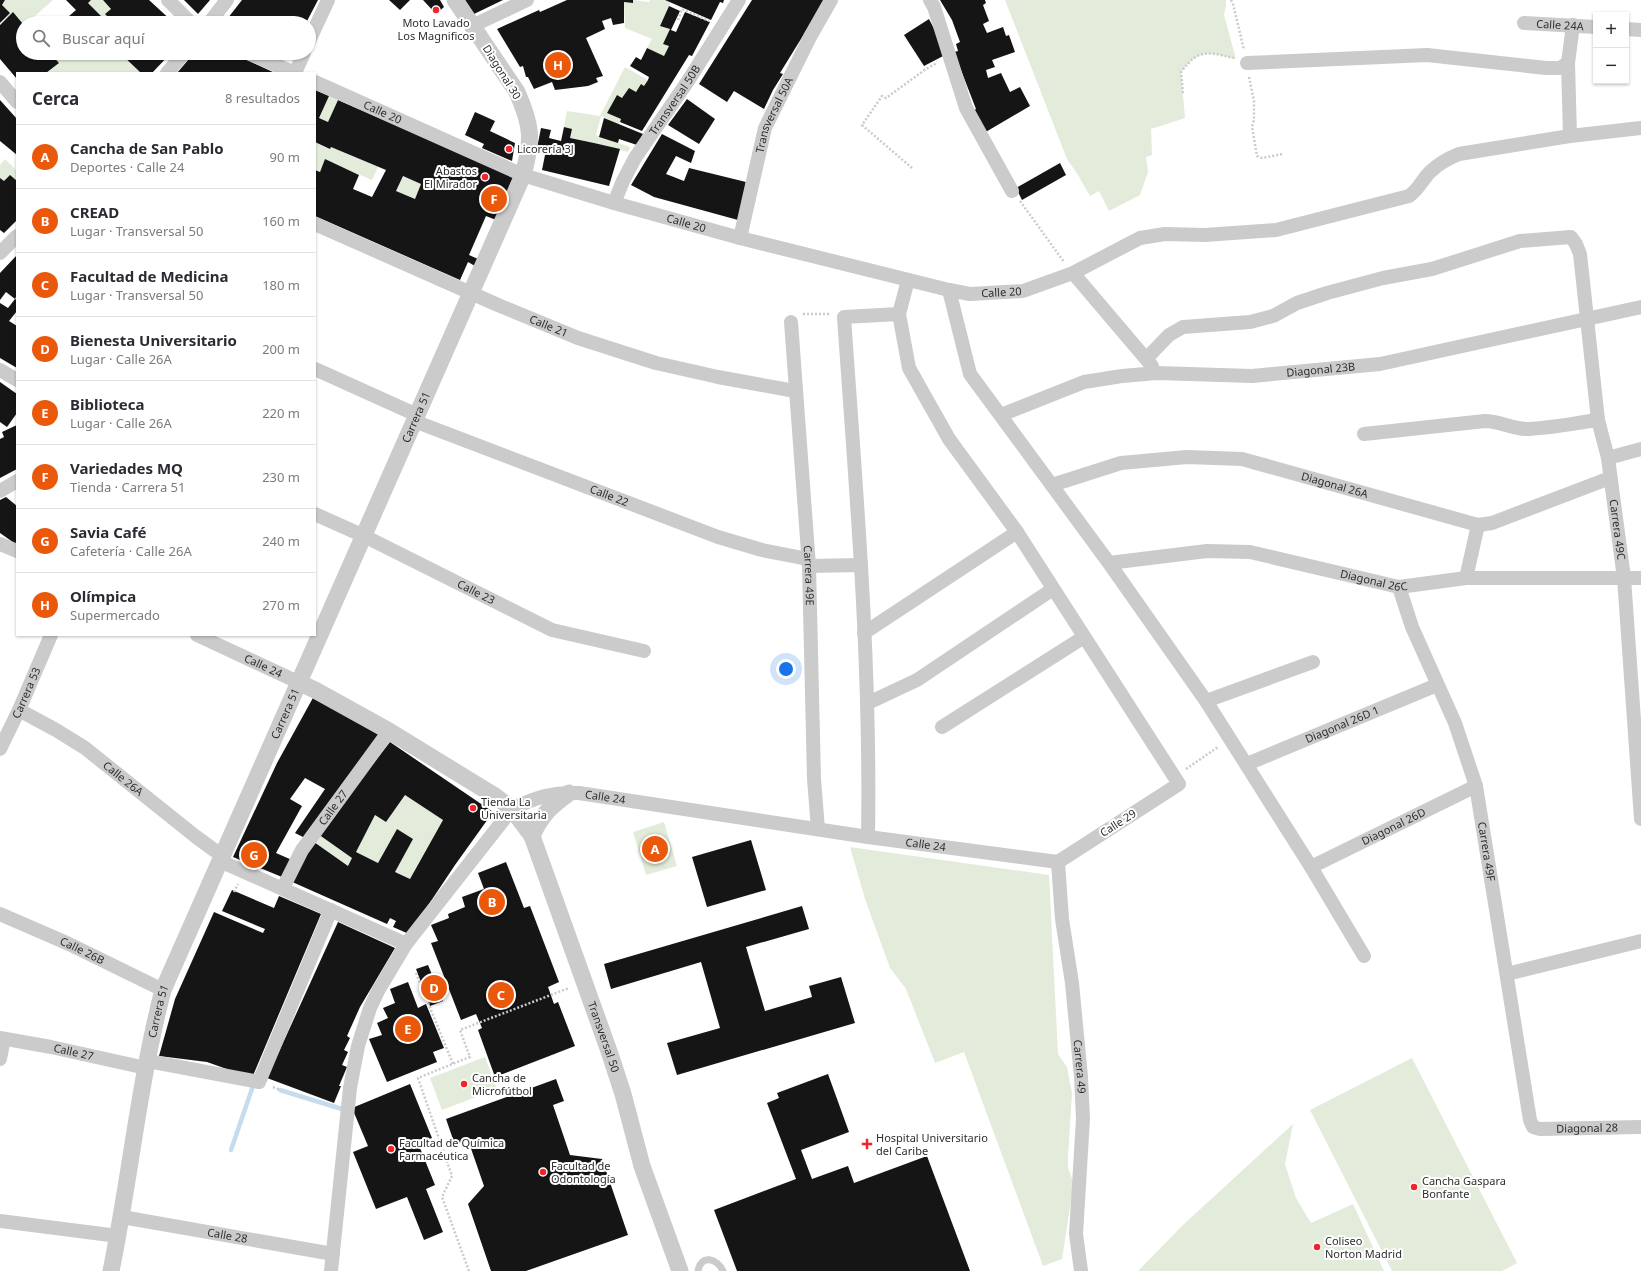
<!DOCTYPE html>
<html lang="es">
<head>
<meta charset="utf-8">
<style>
  body { margin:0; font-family:"Noto Sans",sans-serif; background:#f7f7f7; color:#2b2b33 }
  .controls { position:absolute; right:12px; top:12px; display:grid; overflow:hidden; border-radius:0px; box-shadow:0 1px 3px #0004 }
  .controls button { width:36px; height:36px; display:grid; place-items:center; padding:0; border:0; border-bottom:1px solid #e1e1e2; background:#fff; color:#2b2b33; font:20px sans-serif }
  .you { position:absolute; left:786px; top:669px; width:14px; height:14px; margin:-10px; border:3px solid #fff; border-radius:50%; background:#1a73e8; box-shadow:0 0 0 6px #1a73e833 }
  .badge { display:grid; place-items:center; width:26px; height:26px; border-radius:50%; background:#ea580c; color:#fff; font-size:13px; font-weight:700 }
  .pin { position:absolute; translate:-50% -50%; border:2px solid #fff; box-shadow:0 1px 4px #0006 }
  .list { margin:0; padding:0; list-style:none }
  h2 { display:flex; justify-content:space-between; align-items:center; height:52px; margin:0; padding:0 16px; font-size:17px }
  h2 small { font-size:13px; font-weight:400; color:#7c7c81 }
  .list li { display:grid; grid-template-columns:26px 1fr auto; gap:12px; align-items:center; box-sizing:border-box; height:64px; padding:0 16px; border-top:1px solid #e1e1e2 }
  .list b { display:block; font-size:15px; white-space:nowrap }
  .list p { margin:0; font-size:13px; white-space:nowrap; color:#7c7c81 }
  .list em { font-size:13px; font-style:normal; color:#7c7c81 }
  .icon { flex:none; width:22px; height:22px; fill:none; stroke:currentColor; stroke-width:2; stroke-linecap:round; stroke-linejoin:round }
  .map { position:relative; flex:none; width:1641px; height:1271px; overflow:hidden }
  .search { position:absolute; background:#fff; box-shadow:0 1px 3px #0004; left:16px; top:16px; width:300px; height:44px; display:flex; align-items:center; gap:10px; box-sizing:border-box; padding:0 14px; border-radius:22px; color:#7c7c81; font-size:15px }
  .panel { position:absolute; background:#fff; box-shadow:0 1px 3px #0004; left:16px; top:72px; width:300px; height:564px; border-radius:0px }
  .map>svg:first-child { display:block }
  .green { fill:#e3ecda }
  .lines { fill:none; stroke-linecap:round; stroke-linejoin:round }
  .stream { stroke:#c5dcee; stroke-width:4.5 }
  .building { fill:#151515; fill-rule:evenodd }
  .path { stroke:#cbcbcb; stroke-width:2.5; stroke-dasharray:2 2; stroke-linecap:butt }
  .service { stroke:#cbcbcb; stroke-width:7 }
  .minor { stroke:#cbcbcb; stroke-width:14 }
  .tertiary { stroke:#cbcbcb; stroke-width:17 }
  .poi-dot { fill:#f1242a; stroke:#fff; stroke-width:1.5 }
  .labels { text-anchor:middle; stroke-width:4; stroke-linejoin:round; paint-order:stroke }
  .poi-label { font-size:11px; fill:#2e2e2e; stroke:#fff; text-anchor:start }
  .street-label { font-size:11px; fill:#2e2e2e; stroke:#fff }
</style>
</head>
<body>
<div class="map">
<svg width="1641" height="1271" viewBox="0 0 1641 1271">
  <rect width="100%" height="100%" fill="#fff"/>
  <!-- green -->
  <g class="green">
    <polygon points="5,0 53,0 27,23 23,24 13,12 0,25 10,13 2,5"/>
    <polygon points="91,0 103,0 111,9 106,14 114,23 96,23 88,3"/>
    <polygon points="633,0 649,2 650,0 664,0 671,2 660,25 670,29 663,44 669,46 664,56 647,48 652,39 625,28 624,2 633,3"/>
    <path d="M1005 0H1226V5L1224 15 1236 59C1209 53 1200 47 1181 72L1185 118 1151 129 1152 155 1146 157 1148 172 1140 195 1109 211 1099 191 1090 196 1078 175 1067 159Z"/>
    <polygon points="50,53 64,53 67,56 71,53 120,53 141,73 47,73 59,63"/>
    <polygon points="625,67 648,80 644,86 641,84 636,92 629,88 622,98 617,95 607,113 621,119 619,124 601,116 596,135 630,147 628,152 594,143 570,138 571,129 564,127 567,111 600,116"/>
    <polygon points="329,96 338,100 328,122 319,118"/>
    <polygon points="315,142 331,147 378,167 372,180 325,160 320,172 315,170"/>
    <polygon points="5,159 17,171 17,181 4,181 0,178 0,165"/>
    <polygon points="403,176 421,184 415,199 396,191"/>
    <polygon points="405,795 443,820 410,879 395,872 413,839 397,829 378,863 356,852 375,815 386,822"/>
    <polygon points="664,822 677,866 646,875 633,832"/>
    <polygon points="318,834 352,858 348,866 314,842"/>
    <polygon points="850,847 1049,875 1058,1054 1067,1067 1072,1093 1068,1157 1068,1168 1073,1181 1072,1194 1062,1259 1043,1266 964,1052 935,1063 906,989 890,968 865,899"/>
    <polygon points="485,1057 497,1089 442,1110 430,1078"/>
    <polygon points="1412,1058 1517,1263 1502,1271 1392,1271 1310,1110"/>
    <polygon points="1293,1124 1285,1164 1296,1198 1311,1223 1353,1204 1384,1271 1138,1271 1184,1224"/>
  </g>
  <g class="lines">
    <!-- stream -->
    <g class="stream">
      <polyline points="280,1090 345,1110"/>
      <polyline points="231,1150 254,1083"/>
    </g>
  </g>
  <!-- building -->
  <g class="building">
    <polygon points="0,0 5,0 2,5 10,13 0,23"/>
    <polygon points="66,0 91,0 88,3 102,17 96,23 86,23 88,21 84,17 77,23 61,23 76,10"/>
    <polygon points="103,0 149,0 174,23 114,23 105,14 111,9"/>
    <polygon points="184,0 210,0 198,14"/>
    <polygon points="242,0 318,0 306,23 224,23"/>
    <polygon points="389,0 410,0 400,10"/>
    <polygon points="423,0 440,0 444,7 436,14"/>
    <polygon points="465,0 503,0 474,14"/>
    <polygon points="567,0 633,0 633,3 624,2 624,23 613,25 611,18 602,21 605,29 586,38 603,76 596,78 598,82 588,86 555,90 552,82 534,89 528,77 526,77 523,66 520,67 497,29 539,10 540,12"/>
    <polygon points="665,0 724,0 723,3 720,2 711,20"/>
    <polygon points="752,0 825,0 780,73 783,74 773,90 764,109 734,91 727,102 699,84"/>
    <polygon points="940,0 985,0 986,3 983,5 989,21 983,24 987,33 1003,27 1006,36 1009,35 1015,52 992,60 995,67 986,70 988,78 1001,73 1010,92 1020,87 1030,106 984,133 973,111 976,109 954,52 958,51 956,44 960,42 952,20"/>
    <polygon points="669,6 680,11 671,30 676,32 685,12 710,22 692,56 689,55 642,131 620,122 621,119 607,113 617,95 622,98 629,88 636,92 641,84 644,86 648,80 649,77 630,66 636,57 641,60 647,48 664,56 669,46 663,44 670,29 660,26"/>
    <polygon points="13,12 23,24 23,53 50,53 59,63 46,73 17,73 17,79 0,59 0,25"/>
    <polygon points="929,19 947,54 924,66 904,35"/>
    <polygon points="120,53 171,53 152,73 141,73"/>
    <polygon points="194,53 232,53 275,73 177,73"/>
    <polygon points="275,53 292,53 289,59"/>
    <path d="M315 90 329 96 319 118 328 122 338 100 515 177 496 220 486 216 469 255 478 259 475 266 468 262 460 280 315 216V170L320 172 325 159 359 175 353 189 372 197 386 170 331 147 330 149 315 142ZM403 176 421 184 415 199 396 191Z"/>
    <polygon points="687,99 715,119 699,144 668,125"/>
    <polygon points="0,100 17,119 17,155 0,141"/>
    <polygon points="475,112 495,121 490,131 515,143 512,161 482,148 484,144 465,135"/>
    <polygon points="604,118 643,134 637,145 619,139 618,143 599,137"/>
    <polygon points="564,127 572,129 570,138 594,143 620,149 609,186 542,170 546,150 537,148 541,128 551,130 549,138 561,141"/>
    <polygon points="662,134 695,151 691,163 676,156 666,174 684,181 689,168 746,182 738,220 654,197 631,185"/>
    <polygon points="1060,163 1066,175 1022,200 1016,188"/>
    <polygon points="10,175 17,181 17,220 4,233 0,230 0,178 4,181"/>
    <polygon points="17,255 17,295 15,299 6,292 0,300 0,273"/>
    <polygon points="15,299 17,300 17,311 9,321 17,326 17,368 0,358 0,303 8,308"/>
    <polygon points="0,382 17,394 17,413 7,427 0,422"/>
    <polygon points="17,425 17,469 0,478 0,439 4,437 2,432"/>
    <polygon points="6,497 17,506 17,545 0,533 0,500"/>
    <polygon points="314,696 381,736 305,838 295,833 325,789 305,778 290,799 302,806 276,853 292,860 282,877 233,857 277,763"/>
    <path d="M390 742 493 812 455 865 409 934 393 927 396 921 390 918 387 924 290 881 314 842 348 866 352 858 318 834ZM405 795 443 820 410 879 395 872 413 839 397 829 378 863 356 852 375 815 386 822Z"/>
    <polygon points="751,840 766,890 707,907 692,857"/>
    <polygon points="506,862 524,908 530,906 559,982 548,987 554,1004 558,1002 575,1046 495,1077 478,1030 482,1028 476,1014 461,1020 431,943 438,941 431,925 449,918 448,914 465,907 462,897 484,889 478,873"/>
    <polygon points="232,890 274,908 279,896 321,914 252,1078 207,1062 159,1056 175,999 214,912 263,933 265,929 222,911"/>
    <polygon points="802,906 809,929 746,947 765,1011 812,997 809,986 841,977 855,1023 677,1075 667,1043 720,1028 701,962 611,989 604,964"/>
    <polygon points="338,922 395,948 360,1007 347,1036 350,1038 344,1050 348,1052 342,1065 347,1067 339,1086 341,1086 334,1103 267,1078"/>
    <polygon points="428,965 435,982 442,980 447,994 442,996 443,1001 430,1006 416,969"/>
    <polygon points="408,982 418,1008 426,1004 444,1048 433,1052 437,1062 387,1082 369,1039 382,1035 377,1023 388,1018 383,1008 395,1003 390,989"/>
    <polygon points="828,1074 849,1132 801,1150 812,1179 848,1166 854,1183 927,1156 970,1271 737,1271 714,1210 796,1179 767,1103 779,1098 777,1093"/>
    <polygon points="556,1079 564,1101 553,1105 570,1155 602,1159 628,1235 526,1271 491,1271 468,1204 484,1186 468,1140 455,1145 446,1119"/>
    <polygon points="410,1084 432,1138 418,1143 435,1185 426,1189 443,1232 424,1240 407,1197 376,1209 353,1152 368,1146 352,1108"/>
  </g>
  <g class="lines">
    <!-- path -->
    <g class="path">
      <polyline points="1231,0 1233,4 1244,50"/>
      <polyline points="678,20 682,9 709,21"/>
      <polyline points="1249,77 1254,101 1254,120 1252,127 1257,156 1262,158 1283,154"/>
      <path d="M1183 93 1181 72C1199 48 1207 52 1234 58"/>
      <polyline points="912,168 862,125 882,96 886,98 926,69 937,63"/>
      <polyline points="1020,201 1064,262"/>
      <polyline points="803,314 830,314"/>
      <polyline points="1186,769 1218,747"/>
      <polyline points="234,892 238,884"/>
      <polyline points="416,973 453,1064"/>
      <polyline points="273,1087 280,1090"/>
      <polyline points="469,1271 442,1197 452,1176 418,1078 470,1057 460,1030 569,988"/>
    </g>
    <!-- service -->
    <path class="service" d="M698 1271C701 1254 717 1258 723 1271"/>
    <!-- minor -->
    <g class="minor">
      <polyline points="168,0 191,23"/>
      <polyline points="930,0 934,7 966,108 1012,191"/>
      <polyline points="209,23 227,0"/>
      <path id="s1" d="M1524 23 1596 27"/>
      <polyline points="472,26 527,0"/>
      <polyline points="1626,29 1641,30"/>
      <polyline points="309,41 328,0"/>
      <polyline points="248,53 295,73"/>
      <polyline points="1247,63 1427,55 1546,68 1560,68 1568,63"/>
      <polyline points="167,73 184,53"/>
      <polyline points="295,73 304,53"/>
      <polyline points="0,82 17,102"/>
      <path id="s2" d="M315 82 523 175 614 203 740 238 949 290 970 294 1023 291 1073 273 1140 238 1165 234 1205 235 1276 230 1409 196C1419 189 1422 180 1430 172 1438 164 1449 158 1459 154L1570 136 1641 128"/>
      <polyline points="1570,136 1568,63 1573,25"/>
      <path id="s3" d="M614 203 623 181 635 158 688 81 739 0"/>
      <path id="s4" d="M315 224 498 305 578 338 656 363 718 377 795 391"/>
      <path id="s5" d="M740 238 765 128 810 37 831 0"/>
      <polyline points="0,253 17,236"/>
      <polyline points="1073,273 1152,366"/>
      <polyline points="908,280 899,314 909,368 949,439 1017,532 1179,784 1058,862"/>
      <polyline points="949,290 970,374 1109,563 1206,701 1311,867 1364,956"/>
      <path id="s6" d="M791 322 809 566 814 779 818 829"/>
      <path id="s7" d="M1147 358 1169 335 1183 327 1250 322 1273 316 1297 303 1327 293 1383 278 1432 269 1520 241 1571 237 1576 244 1580 254 1598 420 1608 458 1624 578 1641 819"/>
      <polyline points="315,369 417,415"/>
      <polyline points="0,370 17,380"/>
      <path id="s8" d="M1001 415 1084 382 1122 376 1157 373 1252 376 1380 364 1641 307"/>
      <path id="s9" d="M414 421 718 537 762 550 808 559"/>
      <path d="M1364 434 1485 421C1499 421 1513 429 1528 429 1551 428 1575 423 1598 420"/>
      <polyline points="1608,458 1641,449"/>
      <path id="s10" d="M1052 485 1121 463 1187 457 1242 459 1478 525 1492 523 1610 478"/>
      <polyline points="0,491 17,481"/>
      <path id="s11" d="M315 514 364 536 552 630 644 651"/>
      <polyline points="0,544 17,551"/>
      <path id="s12" d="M1109 563 1207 551 1250 552 1399 587 1466 578H1641"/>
      <polyline points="809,566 861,565"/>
      <polyline points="1466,578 1478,525"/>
      <path id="s13" d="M1399 587 1412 627 1455 723 1476 786 1530 1120 1533 1127 1540 1129 1641 1127"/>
      <polyline points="864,633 1017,532"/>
      <path id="s14" d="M197 635 298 682"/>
      <polyline points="1206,701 1313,662"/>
      <polyline points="868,703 917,680 1053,589"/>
      <path id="s15" d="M19 710 56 730 85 748 195 836 214 850 223 854"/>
      <polyline points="942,727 1084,637"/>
      <path id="s16" d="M0 749 19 710 51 635"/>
      <path id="s17" d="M1247 764 1437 685"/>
      <path d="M868 837C871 663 856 490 844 317L899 314"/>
      <polyline points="220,861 406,944"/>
      <path id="s18" d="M1058 862 1062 919 1072 983 1081 1077 1083 1119 1076 1234 1081 1271"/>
      <path id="s19" d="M1311 867 1476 786"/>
      <path id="s20" d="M283 888 302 850 389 731"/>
      <path id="s21" d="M0 914 69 944 163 990"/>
      <polyline points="1507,974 1641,941"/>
      <path id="s22" d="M0 1038 51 1047 146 1068"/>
      <polyline points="0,1059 4,1039"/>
      <polyline points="148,1061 259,1082 331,910"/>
      <path id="s23" d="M122 1217 333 1254"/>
      <polyline points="0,1221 118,1236"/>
      <path id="s24" d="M331 1271 350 1088 358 1046 370 1008 378 991 406 944 512 809C536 797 553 792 579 793L868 837 1058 862"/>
    </g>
    <!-- tertiary -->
    <g class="tertiary">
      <path id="s25" d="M298 682 315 690 389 731 495 796 512 809 532 836 610 1054 623 1094 642 1166 680 1271"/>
      <path d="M532 836C541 815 551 806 569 793"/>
      <path id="s26" d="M111 1271C130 1178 139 1082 163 990L523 175C533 139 532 126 517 92L455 0"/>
    </g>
  </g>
  <!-- markers -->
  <g class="poi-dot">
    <circle cx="436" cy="10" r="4"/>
    <circle cx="509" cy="149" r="4"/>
    <circle cx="485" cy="177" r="4"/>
    <circle cx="473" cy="808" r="4"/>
    <circle cx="464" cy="1084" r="4"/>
    <path d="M865 1138h4v4h4v4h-4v4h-4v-4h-4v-4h4z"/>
    <circle cx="391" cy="1149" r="4"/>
    <circle cx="543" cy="1172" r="4"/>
    <circle cx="1414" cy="1187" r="4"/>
    <circle cx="1317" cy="1247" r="4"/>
  </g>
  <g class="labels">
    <!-- poi labels -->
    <g class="poi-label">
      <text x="436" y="27" text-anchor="middle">Moto Lavado<tspan x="436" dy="13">Los Magnificos</tspan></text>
      <text x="517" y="153">Licorería 3J</text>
      <text x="477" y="175" text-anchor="end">Abastos<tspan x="477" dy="13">El Mirador</tspan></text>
      <text x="481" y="806">Tienda La<tspan x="481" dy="13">Universitaria</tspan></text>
      <text x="472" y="1082">Cancha de<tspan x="472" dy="13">Microfútbol</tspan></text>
      <text x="876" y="1142">Hospital Universitario<tspan x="876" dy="13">del Caribe</tspan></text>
      <text x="399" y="1147">Facultad de Química<tspan x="399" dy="13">Farmacéutica</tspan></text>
      <text x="551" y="1170">Facultad de<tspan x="551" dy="13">Odontología</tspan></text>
      <text x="1422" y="1185">Cancha Gaspara<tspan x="1422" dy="13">Bonfante</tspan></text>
      <text x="1325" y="1245">Coliseo<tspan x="1325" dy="13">Norton Madrid</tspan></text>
    </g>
    <!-- street labels -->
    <g class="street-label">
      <text dy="4" stroke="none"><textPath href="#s1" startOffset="36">Calle 24A</textPath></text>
      <text transform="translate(502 72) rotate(58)" y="4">Diagonal 30</text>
      <text dy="4" stroke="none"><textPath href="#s3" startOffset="120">Transversal 50B</textPath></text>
      <text dy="4" stroke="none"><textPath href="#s2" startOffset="74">Calle 20</textPath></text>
      <text dy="4" stroke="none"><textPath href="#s5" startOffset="128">Transversal 50A</textPath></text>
      <text dy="4" stroke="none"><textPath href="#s2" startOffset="398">Calle 20</textPath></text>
      <text dy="4" stroke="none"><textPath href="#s2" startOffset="722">Calle 20</textPath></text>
      <text dy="4" stroke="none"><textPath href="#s4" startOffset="255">Calle 21</textPath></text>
      <text dy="4" stroke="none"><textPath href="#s8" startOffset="327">Diagonal 23B</textPath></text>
      <text dy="4" stroke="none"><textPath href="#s26" startOffset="912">Carrera 51</textPath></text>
      <text dy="4" stroke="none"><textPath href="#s10" startOffset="290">Diagonal 26A</textPath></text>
      <text dy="4" stroke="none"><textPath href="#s9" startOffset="209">Calle 22</textPath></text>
      <text dy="4" stroke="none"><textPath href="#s7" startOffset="747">Carrera 49C</textPath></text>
      <text dy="4" stroke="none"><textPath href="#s6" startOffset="254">Carrera 49E</textPath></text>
      <text dy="4" stroke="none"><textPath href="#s12" startOffset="269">Diagonal 26C</textPath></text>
      <text dy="4" stroke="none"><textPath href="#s11" startOffset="179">Calle 23</textPath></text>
      <text dy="4" stroke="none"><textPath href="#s14" startOffset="73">Calle 24</textPath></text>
      <text dy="4" stroke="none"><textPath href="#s16" startOffset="62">Carrera 53</textPath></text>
      <text dy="4" stroke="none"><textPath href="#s26" startOffset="588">Carrera 51</textPath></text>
      <text dy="4" stroke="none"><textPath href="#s17" startOffset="103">Diagonal 26D 1</textPath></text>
      <text dy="4" stroke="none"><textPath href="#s15" startOffset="125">Calle 26A</textPath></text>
      <text dy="4" stroke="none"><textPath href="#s24" startOffset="608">Calle 24</textPath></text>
      <text dy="4" stroke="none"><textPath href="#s20" startOffset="95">Calle 27</textPath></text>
      <text transform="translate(1118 823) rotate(-33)" y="4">Calle 29</text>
      <text dy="4" stroke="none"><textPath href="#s19" startOffset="92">Diagonal 26D</textPath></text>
      <text dy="4" stroke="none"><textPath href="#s24" startOffset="932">Calle 24</textPath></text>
      <text dy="4" stroke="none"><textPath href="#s13" startOffset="280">Carrera 49F</textPath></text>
      <text dy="4" stroke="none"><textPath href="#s21" startOffset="90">Calle 26B</textPath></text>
      <text dy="4" stroke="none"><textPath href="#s26" startOffset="264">Carrera 51</textPath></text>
      <text dy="4" stroke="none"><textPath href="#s25" startOffset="496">Transversal 50</textPath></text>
      <text dy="4" stroke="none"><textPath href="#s22" startOffset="75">Calle 27</textPath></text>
      <text dy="4" stroke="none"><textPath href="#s18" startOffset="206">Carrera 49</textPath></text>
      <text dy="4" stroke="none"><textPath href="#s13" startOffset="614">Diagonal 28</textPath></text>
      <text dy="4" stroke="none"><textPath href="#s23" startOffset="107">Calle 28</textPath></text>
    </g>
  </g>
</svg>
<div class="controls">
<button>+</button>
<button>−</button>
</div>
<div class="you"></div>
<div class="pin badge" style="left:655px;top:849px">A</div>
<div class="pin badge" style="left:492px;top:902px">B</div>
<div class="pin badge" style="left:501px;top:995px">C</div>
<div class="pin badge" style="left:434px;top:988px">D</div>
<div class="pin badge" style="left:408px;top:1029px">E</div>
<div class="pin badge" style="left:494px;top:199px">F</div>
<div class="pin badge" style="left:254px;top:855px">G</div>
<div class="pin badge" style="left:558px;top:65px">H</div>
<div class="search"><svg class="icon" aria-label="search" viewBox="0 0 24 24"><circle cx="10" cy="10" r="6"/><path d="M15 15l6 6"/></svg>Buscar aquí</div>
<section class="panel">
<h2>Cerca<small>8 resultados</small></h2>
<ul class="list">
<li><span class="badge">A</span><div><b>Cancha de San Pablo</b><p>Deportes · Calle 24</p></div><em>90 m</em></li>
<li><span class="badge">B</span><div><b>CREAD</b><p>Lugar · Transversal 50</p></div><em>160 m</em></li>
<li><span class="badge">C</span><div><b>Facultad de Medicina</b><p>Lugar · Transversal 50</p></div><em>180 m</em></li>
<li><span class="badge">D</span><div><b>Bienesta Universitario</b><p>Lugar · Calle 26A</p></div><em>200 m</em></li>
<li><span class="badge">E</span><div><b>Biblioteca</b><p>Lugar · Calle 26A</p></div><em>220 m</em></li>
<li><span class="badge">F</span><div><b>Variedades MQ</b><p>Tienda · Carrera 51</p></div><em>230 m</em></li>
<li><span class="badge">G</span><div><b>Savia Café</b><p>Cafetería · Calle 26A</p></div><em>240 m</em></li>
<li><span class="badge">H</span><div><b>Olímpica</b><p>Supermercado</p></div><em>270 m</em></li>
</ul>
</section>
</div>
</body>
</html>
